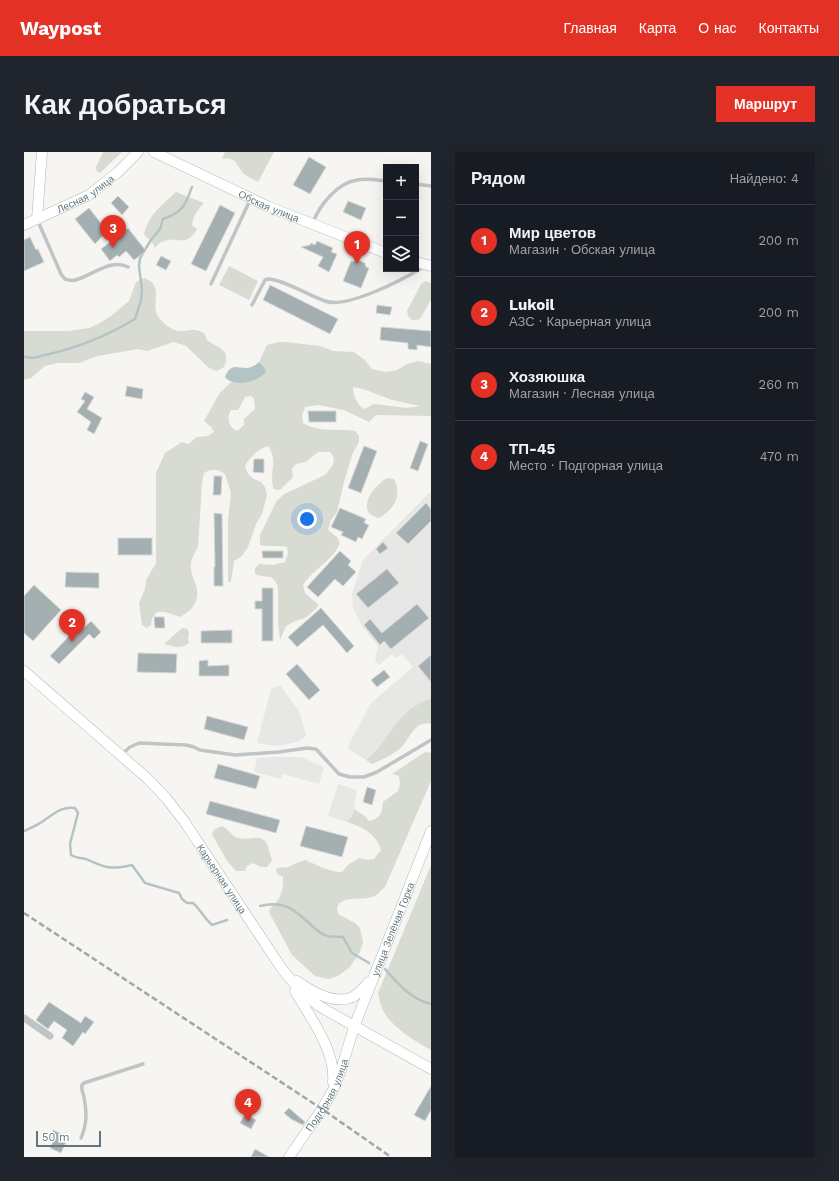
<!DOCTYPE html>
<html lang="ru">
<head>
<meta charset="utf-8">
<style>
  body { margin:0; font-family:"Work Sans",sans-serif; background:#20242c; color:#f1f3f6 }
  .controls { position:absolute; right:12px; top:12px; display:grid; overflow:hidden; border-radius:0px; box-shadow:0 4px 16px #0002 }
  .controls button { width:36px; height:36px; display:grid; place-items:center; padding:0; border:0; border-bottom:1px solid #363941; background:#171b24; color:#f1f3f6; font:20px sans-serif }
  .scale { position:absolute; left:12px; bottom:10px; width:65px; box-sizing:border-box; padding-left:4px; border:2px solid #61767e; border-top:0; font-size:11px; line-height:14px; white-space:nowrap; color:#61767e; -webkit-text-stroke:3px #fff; paint-order:stroke }
  .you { position:absolute; left:283px; top:367px; width:14px; height:14px; margin:-10px; border:3px solid #fff; border-radius:50%; background:#1a73e8; box-shadow:0 0 0 6px #1a73e833 }
  .badge { display:grid; place-items:center; width:26px; height:26px; border-radius:50%; background:#e43125; color:#fff; font-size:13px; font-weight:700 }
  .pin { position:absolute; translate:-50% -33px; filter:drop-shadow(0 1px 2px #0008) }
  .pin::after { content:''; position:absolute; top:21px; width:14px; height:12px; background:inherit; clip-path:polygon(0 0,100% 0,50% 100%) }
  .list { margin:0; padding:0; list-style:none }
  h2 { display:flex; justify-content:space-between; align-items:center; height:52px; margin:0; padding:0 16px; font-size:17px }
  h2 small { font-size:13px; font-weight:400; color:#9ea1a6 }
  .list li { display:grid; grid-template-columns:26px 1fr auto; gap:12px; align-items:center; box-sizing:border-box; height:72px; padding:0 16px; border-top:1px solid #363941 }
  .list b { display:block; font-size:15px; white-space:nowrap }
  .list p { margin:0; font-size:13px; white-space:nowrap; color:#9ea1a6 }
  .list em { font-size:13px; font-style:normal; color:#9ea1a6 }
  .icon { flex:none; width:22px; height:22px; fill:none; stroke:currentColor; stroke-width:2; stroke-linecap:round; stroke-linejoin:round }
  .map { position:relative; flex:none; width:407px; height:1005px; overflow:hidden; border-radius:0px }
  header { display:flex; align-items:center; gap:24px; box-sizing:border-box; height:56px; padding:0 20px; background:#e43125; color:#fff }
  header strong { font-size:19px }
  nav { display:flex; gap:22px; margin-inline-start:auto; font-size:14px }
  .intro { display:flex; align-items:center; justify-content:space-between; box-sizing:border-box; height:96px; padding:0 24px }
  h1 { margin:0; font-size:28px }
  .button { padding:10px 18px; border-radius:0px; background:#e43125; color:#fff; font-size:14px; font-weight:700 }
  main { display:flex; gap:24px; padding:0 24px }
  aside { flex:1; background:#171b24; border-radius:0px; box-shadow:0 4px 16px #0002 }
  .map>svg:first-child { display:block }
  .built { fill:#e7e7e6 }
  .green { fill:#d7dbd2; fill-rule:evenodd }
  .water { fill:#b4c4c6 }
  .lines { fill:none; stroke-linecap:round; stroke-linejoin:round }
  .stream { stroke:#b4c4c6; stroke-width:2.5 }
  .building { fill:#a4afb2; stroke:#d7d7d5 }
  .secondary-casing { stroke:#b1b8bb; stroke-width:11 }
  .lane { stroke:#bfc4c7; stroke-width:3.5 }
  .street { stroke:#bfc4c7; stroke-width:7 }
  .secondary { stroke:#fff; stroke-width:10 }
  .rail { stroke:#9ea7ab; stroke-width:2.5; stroke-dasharray:6 3; stroke-linecap:butt }
  .labels { text-anchor:middle; stroke-width:4; stroke-linejoin:round; paint-order:stroke }
  .street-label { font-size:10px; fill:#61767e; stroke:#fff }
</style>
</head>
<body>
<header>
<strong>Waypost</strong>
<nav><a>Главная</a><a>Карта</a><a>О нас</a><a>Контакты</a></nav>
</header>
<div class="intro"><h1>Как добраться</h1><a class="button">Маршрут</a></div>
<main>
<div class="map">
<svg width="407" height="1005" viewBox="0 0 407 1005">
  <rect width="100%" height="100%" fill="#f6f5f2"/>
  <!-- built -->
  <g class="built">
    <polygon points="407,339 407,546 402,548 370,574 356,594 342,608 323,596 347,551 389,515 378,502 372,506 368,502 355,513 351,508 354,494 338,474 329,456 328,442 339,408"/>
    <polygon points="256,533 276,561 282,584 274,590 252,594 233,591 247,537"/>
    <polygon points="252,605 277,605 300,615 295,632 259,622 257,627 230,620 233,606"/>
    <polygon points="314,632 333,638 330,657 328,664 323,670 304,664"/>
  </g>
  <!-- green -->
  <g class="green">
    <polygon points="79,0 98,0 76,21 73,20 72,15"/>
    <path d="M201 0H250L234 30C229 27 224 25 220 22 212 13 213 4 198 7Z"/>
    <path d="M152 40 180 51C174 57 169 64 168 73L173 77C161 97 154 83 138 90 135 91 133 94 130 96V93L120 82C125 62 137 54 152 40Z"/>
    <polygon points="205,114 234,129 225,148 195,133"/>
    <path d="M120 126C142 133 125 153 135 166 140 172 149 179 156 179 167 179 169 175 180 181L183 188C194 196 208 198 200 215L193 219 185 216 162 194 150 190 123 199 114 197 74 204 55 211H34L21 214 7 226 0 228V179H44L65 176 74 172 87 164 105 149 112 130Z"/>
    <path d="M402 129 407 131V148L396 167C388 170 384 167 383 159L397 132Z"/>
    <path d="M255 190H262L296 194 309 199 330 200 341 208 348 217 362 220 373 218 383 212 394 209 407 212V264L352 263 345 270 320 258 294 253 281 255 278 263 279 271C295 281 313 276 331 279L335 284V290L328 303 320 330 313 360 307 368 304 378 313 385 316 391C309 409 289 417 279 433L281 441 295 453 292 457 281 466 271 469 262 474 256 488 254 470V436L252 430 247 425 237 424 231 422V416L235 412 249 413 261 410 264 401 263 395C254 393 245 395 236 393V383L252 350 260 342 301 323 309 313 310 306 306 300H294L282 310 272 312 268 317 269 325 256 338 250 337C244 322 255 309 244 294 235 297 225 305 221 314L224 322 230 327 237 330 241 335 243 343 238 362 232 372 224 395 218 404 210 409 207 430H204V368L207 341 201 322C193 317 189 316 180 321L178 331 174 395C170 402 166 409 167 416 167 422 171 429 172 434 177 448 168 459 156 465L141 460H133L128 466 127 473 123 476 118 473 115 451 121 437 122 428 132 411V321L141 301 158 290 164 292 173 285 184 284 190 280 187 275 180 269 195 242 207 230H211L240 215 235 210 243 193ZM329 235 339 237 368 248 396 254 383 256 350 252 340 257C333 253 329 243 329 235ZM227 244 230 247 231 257 220 267V273L213 279C205 275 202 267 207 258H214L221 245Z"/>
    <path d="M363 326 370 327C378 344 371 356 355 366 330 360 349 334 363 326Z"/>
    <path d="M158 476 163 477 165 480 164 487 165 491C157 498 149 494 140 492Z"/>
    <path d="M407 546V572C388 568 386 590 374 598 366 604 357 608 348 612L342 608 356 594 370 574 386 557 402 548Z"/>
    <path d="M401 600 407 601V629L361 735C357 738 353 744 348 745 336 749 319 743 313 755L314 762 331 771 336 776 339 790 336 800 326 815 314 824 304 827 291 824 268 803 245 760C247 753 254 751 256 744 259 739 259 731 259 725L253 722 252 717 258 715 262 716 270 712 281 708C294 713 304 720 318 720L324 713 335 706 344 708 350 707 357 698C352 681 338 675 323 670L328 664 330 657 341 664 345 669C357 666 358 661 359 650L374 639 376 632 375 624 368 622Z"/>
    <path d="M197 674C206 677 205 682 212 685 224 691 238 678 244 694 245 700 247 703 248 709L243 715H237L229 711 223 714 221 719H212L203 709 188 682 190 678Z"/>
    <path d="M407 713V898C391 889 365 874 358 856 356 851 355 846 354 841Z"/>
  </g>
  <!-- water -->
  <path class="water" d="M235 210 240 215 242 220C234 230 210 236 201 225 209 204 220 225 235 210Z"/>
  <g class="lines">
    <!-- stream -->
    <g class="stream">
      <path d="M0 205C13 207 10 205 21 203 53 196 83 184 111 167L117 148 118 138 115 114 116 106 127 88 136 77 139 67C159 60 161 54 168 35"/>
      <path d="M0 679C7 676 16 672 22 667 31 661 39 654 51 656L54 661 46 692 47 703C53 707 56 705 62 707 82 716 86 718 108 713L121 731 155 741 158 747 163 751H169C176 757 180 766 188 773L203 768"/>
      <path d="M236 754C259 748 270 757 286 772 290 776 295 781 301 783 306 786 313 784 319 785L328 801 345 811"/>
      <path d="M361 817C373 831 388 848 407 852"/>
    </g>
  </g>
  <!-- building -->
  <g class="building">
    <polygon points="285,5 302,15 286,42 269,33"/>
    <polygon points="94,44 105,55 98,63 87,51"/>
    <polygon points="324,49 342,56 337,68 319,60"/>
    <polygon points="196,53 211,61 182,119 167,112"/>
    <polygon points="65,56 83,79 71,92 51,67"/>
    <polygon points="104,76 122,99 110,108 102,99 95,105 93,103 86,109 77,97"/>
    <polygon points="6,85 12,98 14,97 20,110 0,119 0,88"/>
    <polygon points="293,89 309,96 307,100 313,102 305,120 294,114 299,105 277,95 286,93 287,91 291,93"/>
    <polygon points="137,104 147,109 142,118 132,113"/>
    <polygon points="332,107 341,111 342,115 345,116 337,136 319,129 327,109 329,110"/>
    <polygon points="246,133 314,167 306,182 239,148"/>
    <polygon points="353,153 368,155 366,163 352,161"/>
    <polygon points="357,175 407,179 407,195 393,193 393,198 384,197 384,191 356,188"/>
    <polygon points="103,234 119,237 118,247 101,244"/>
    <polygon points="61,240 70,245 63,257 78,266 70,282 63,278 67,270 53,260 61,249 57,247"/>
    <polygon points="284,259 312,259 312,270 285,270"/>
    <polygon points="396,289 404,292 394,319 386,316"/>
    <polygon points="340,294 353,299 337,341 324,336"/>
    <polygon points="230,307 240,307 240,321 229,320"/>
    <polygon points="190,324 198,324 197,343 189,343"/>
    <polygon points="402,351 407,357 407,369 384,392 372,381"/>
    <polygon points="316,356 342,367 340,371 345,373 338,387 334,385 332,390 317,383 319,380 307,375"/>
    <polygon points="190,361 198,362 199,434 190,434 190,415 191,415"/>
    <rect x="94" y="386" width="34" height="17"/>
    <polygon points="359,390 364,396 356,402 352,397"/>
    <polygon points="238,399 259,399 259,406 239,406"/>
    <polygon points="316,399 327,409 324,413 332,420 319,434 311,427 294,445 283,435"/>
    <polygon points="363,417 375,431 344,456 332,442"/>
    <polygon points="42,420 75,421 75,436 41,435"/>
    <polygon points="10,433 37,458 9,489 0,481 0,444"/>
    <polygon points="238,436 249,436 249,489 238,489 238,457 231,457 231,449 238,449"/>
    <polygon points="393,452 405,466 367,497 360,489 356,493 340,473 346,467 358,481"/>
    <polygon points="297,456 330,494 323,501 299,473 273,495 264,485"/>
    <polygon points="130,465 140,465 141,476 131,476"/>
    <polygon points="67,469 77,480 70,487 65,482 35,512 26,504 56,473 60,476"/>
    <polygon points="208,478 208,491 177,491 177,479"/>
    <polygon points="114,501 153,502 152,521 113,520"/>
    <polygon points="407,503 407,530 394,514"/>
    <polygon points="184,508 184,514 205,513 205,524 175,524 175,509"/>
    <polygon points="273,512 296,538 285,548 262,522"/>
    <polygon points="360,518 366,525 353,535 347,528"/>
    <polygon points="183,564 224,575 220,588 180,577"/>
    <polygon points="194,612 236,624 232,637 190,626"/>
    <polygon points="343,635 352,638 348,653 339,650"/>
    <polygon points="186,649 256,668 252,681 182,662"/>
    <polygon points="282,674 324,685 318,705 276,694"/>
    <polygon points="25,850 57,871 61,864 70,870 61,882 59,880 49,894 38,886 43,878 30,869 24,877 12,868"/>
    <polygon points="407,934 407,958 401,969 390,963"/>
    <polygon points="265,956 281,970 279,973 267,967 260,961"/>
    <polygon points="221,962 232,968 227,977 216,971"/>
    <polygon points="29,978 44,985 37,1001 26,996 29,990 25,988"/>
    <polygon points="231,997 245,1005 227,1005"/>
  </g>
  <g class="lines">
    <defs>
      <g id="secondary">
        <path id="s1" d="M130 0 243 54 362 101"/>
        <polyline points="13,67 18,0"/>
        <path id="s2" d="M0 73 65 43 93 21 114 0"/>
        <polyline points="392,110 407,114"/>
        <path id="s3" d="M0 519 124 627 142 646 160 669 258 817C271 833 282 846 300 857L407 917"/>
        <path d="M273 829C288 840 310 853 329 845 335 841 340 835 345 830"/>
        <path d="M271 839C286 865 312 899 309 930"/>
        <path id="s4" d="M265 1005 298 957 309 938 317 918 330 875 407 679"/>
      </g>
    </defs>
    <!-- secondary casing -->
    <use href="#secondary" class="secondary-casing"/>
    <!-- lane -->
    <g class="lane">
      <polyline points="392,32 407,34"/>
      <path d="M13 67 37 122 41 127C44 128 48 129 51 128 68 124 86 106 104 115"/>
      <path d="M289 70C296 53 313 31 333 28 343 26 352 28 362 29"/>
      <polyline points="187,132 226,48"/>
      <path d="M228 153 241 128 244 127C261 128 285 144 301 149 322 157 376 129 396 117"/>
      <polyline points="98,602 106,595 115,591 162,593 170,595 176,598 211,603 255,600 283,596 292,597 315,622 326,625 340,625 353,620 407,588"/>
      <path d="M57 986C63 972 63 961 60 945 59 941 57 937 58 933L60 931 119 912"/>
    </g>
    <!-- street -->
    <polyline class="street" points="0,866 26,884"/>
    <!-- secondary -->
    <use href="#secondary" class="secondary"/>
    <!-- rail -->
    <polyline class="rail" points="0,761 298,957 367,1005"/>
  </g>
  <g class="labels">
    <!-- street labels -->
    <g class="street-label">
      <text dy="4" stroke="none"><textPath href="#s2" startOffset="69">Лесная улица</textPath></text>
      <text dy="4" stroke="none"><textPath href="#s1" startOffset="127">Обская улица</textPath></text>
      <text dy="4" stroke="none"><textPath href="#s3" startOffset="289">Карьерная улица</textPath></text>
      <text dy="4" stroke="none"><textPath href="#s4" startOffset="252">улица Зелёная Горка</textPath></text>
      <text dy="4" stroke="none"><textPath href="#s4" startOffset="73">Подгорная улица</textPath></text>
    </g>
  </g>
</svg>
<div class="controls">
<button>+</button>
<button>−</button>
<button><svg class="icon" aria-label="layers" viewBox="0 0 24 24"><path d="M12 4l9 5-9 5-9-5zM3 14l9 5 9-5"/></svg></button>
</div>
<div class="scale">50 m</div>
<div class="you"></div>
<div class="pin badge" style="left:333px;top:112px">1</div>
<div class="pin badge" style="left:48px;top:490px">2</div>
<div class="pin badge" style="left:89px;top:96px">3</div>
<div class="pin badge" style="left:224px;top:970px">4</div>
</div>
<aside>
<h2>Рядом<small>Найдено: 4</small></h2>
<ul class="list">
<li><span class="badge">1</span><div><b>Мир цветов</b><p>Магазин · Обская улица</p></div><em>200 m</em></li>
<li><span class="badge">2</span><div><b>Lukoil</b><p>АЗС · Карьерная улица</p></div><em>200 m</em></li>
<li><span class="badge">3</span><div><b>Хозяюшка</b><p>Магазин · Лесная улица</p></div><em>260 m</em></li>
<li><span class="badge">4</span><div><b>ТП-45</b><p>Место · Подгорная улица</p></div><em>470 m</em></li>
</ul>
</aside>
</main>
</body>
</html>
